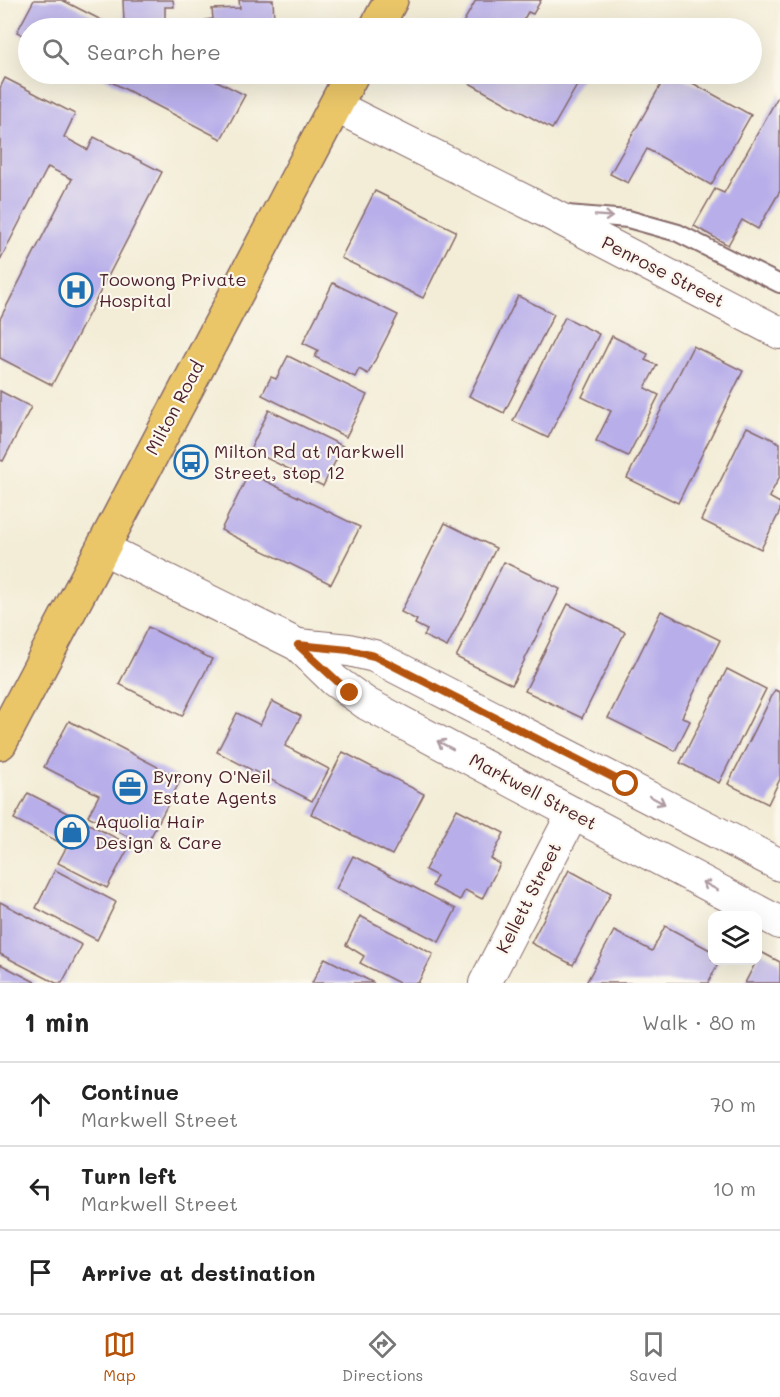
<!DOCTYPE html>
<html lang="en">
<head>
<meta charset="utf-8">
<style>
  body { margin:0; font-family:Mali,sans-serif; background:#f6f6f6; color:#222 }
  .controls { position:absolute; right:18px; bottom:18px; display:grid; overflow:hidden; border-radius:12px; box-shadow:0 6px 24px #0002 }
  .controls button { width:54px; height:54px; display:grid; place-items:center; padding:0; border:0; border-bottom:2px solid #e0e0e0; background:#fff; color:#222; font:30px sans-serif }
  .stop { position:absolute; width:18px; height:18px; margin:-14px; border:4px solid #b45309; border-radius:50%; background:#fff }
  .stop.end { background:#b45309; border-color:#fff; box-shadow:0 2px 6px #0008 }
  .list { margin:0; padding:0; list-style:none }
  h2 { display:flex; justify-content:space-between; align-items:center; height:78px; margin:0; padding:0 24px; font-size:26px }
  h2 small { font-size:20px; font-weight:400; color:#767676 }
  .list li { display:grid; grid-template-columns:39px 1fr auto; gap:18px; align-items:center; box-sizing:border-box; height:84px; padding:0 24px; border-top:2px solid #e0e0e0 }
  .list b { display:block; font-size:22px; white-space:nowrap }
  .list p { margin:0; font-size:20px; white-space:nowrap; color:#767676 }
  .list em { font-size:20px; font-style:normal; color:#767676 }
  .icon { flex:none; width:33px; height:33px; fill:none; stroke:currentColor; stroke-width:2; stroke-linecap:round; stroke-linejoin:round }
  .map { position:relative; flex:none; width:780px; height:983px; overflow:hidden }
  .search { position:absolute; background:#fff; box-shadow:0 6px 24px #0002; left:18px; right:18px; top:18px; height:66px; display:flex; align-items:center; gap:15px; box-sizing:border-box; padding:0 21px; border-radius:33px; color:#767676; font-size:22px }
  .sheet { height:330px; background:#fff }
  nav { display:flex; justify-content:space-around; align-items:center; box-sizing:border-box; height:84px; border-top:2px solid #e0e0e0; background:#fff; font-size:16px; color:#767676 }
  nav a { display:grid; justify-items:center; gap:3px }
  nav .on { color:#b45309 }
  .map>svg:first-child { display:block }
  .building { fill:#b8aeea }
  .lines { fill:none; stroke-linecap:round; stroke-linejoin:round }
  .service-casing { stroke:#856767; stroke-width:20 }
  .minor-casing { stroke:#856767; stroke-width:34 }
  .primary-casing { stroke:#856767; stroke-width:36 }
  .service { stroke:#fff; stroke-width:16 }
  .minor { stroke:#fff; stroke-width:32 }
  .primary { stroke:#eac669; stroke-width:33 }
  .oneway { stroke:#ae9aa0 }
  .route { stroke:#b45309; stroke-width:8 }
  .labels { text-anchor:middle; stroke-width:4.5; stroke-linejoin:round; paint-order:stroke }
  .street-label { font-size:18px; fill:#4a1f2b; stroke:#fbf7ec }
  .poi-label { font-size:18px; fill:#4a1f2b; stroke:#fbf7ec; text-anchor:start }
</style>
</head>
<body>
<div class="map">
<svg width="780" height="983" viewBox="0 0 780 983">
  <rect width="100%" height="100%" fill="#fbf7ec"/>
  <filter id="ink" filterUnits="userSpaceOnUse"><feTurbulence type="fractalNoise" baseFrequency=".0167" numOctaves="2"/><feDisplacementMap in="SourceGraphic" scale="12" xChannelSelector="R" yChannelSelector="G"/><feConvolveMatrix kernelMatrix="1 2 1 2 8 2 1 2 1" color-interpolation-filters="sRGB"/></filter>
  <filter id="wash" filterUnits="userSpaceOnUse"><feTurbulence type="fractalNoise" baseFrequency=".008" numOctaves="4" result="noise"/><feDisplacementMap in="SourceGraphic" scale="24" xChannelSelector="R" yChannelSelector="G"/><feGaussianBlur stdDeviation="1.35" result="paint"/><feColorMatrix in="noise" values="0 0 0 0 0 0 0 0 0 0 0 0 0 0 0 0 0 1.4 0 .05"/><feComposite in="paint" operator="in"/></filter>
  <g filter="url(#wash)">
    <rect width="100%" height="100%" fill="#f3edd7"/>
    <g id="blocks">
      <!-- building -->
      <g class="building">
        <polygon points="34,0 62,0 117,28 28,28 28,38 17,32"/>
        <polygon points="123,0 173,0 174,7 165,7 165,20 124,22"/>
        <polygon points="239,0 273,0 274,20 267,21 268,28 206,28 206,20 213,19 212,9 240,8"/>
        <polygon points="476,0 541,0 533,14 528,12 521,24 529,28 460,28"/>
        <polygon points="96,74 203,74 245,95 221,139"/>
        <polygon points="453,74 580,74 583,75 552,129"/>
        <polygon points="667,74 676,74 751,115 711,185 647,149 628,183 610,174"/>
        <polygon points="5,78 75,114 64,137 88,150 94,137 162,172 52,385 0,358 0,319 72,179 48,167 0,260 0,88"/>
        <polygon points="780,93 780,191 758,229 742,220 728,245 694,226 715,189 724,193"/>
        <polygon points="375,191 456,231 423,298 341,258"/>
        <polygon points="333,283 398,315 368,374 359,369 355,377 315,357 318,350 303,343"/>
        <polygon points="518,296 554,314 504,413 469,396"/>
        <polygon points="565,317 599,334 548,438 513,421"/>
        <polygon points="612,336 648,354 645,360 657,365 645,388 659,395 628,456 596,441 611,411 582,397"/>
        <polygon points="693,346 743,371 678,503 627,478"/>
        <polygon points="288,356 367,395 346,437 262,395 271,377 276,379"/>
        <polygon points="0,391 31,407 3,461 0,460"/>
        <polygon points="269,410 343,446 323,486 250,450"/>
        <polygon points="747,427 780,443 780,476 769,497 780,503 780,511 761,549 701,520"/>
        <polygon points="249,473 360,527 331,584 221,530"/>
        <polygon points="445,523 496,548 447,647 424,636 427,630 415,624 417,620 401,612"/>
        <polygon points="504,562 560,589 512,685 456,657"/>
        <polygon points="568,604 625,632 582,718 525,691"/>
        <polygon points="661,611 720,640 682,717 690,721 675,751 608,718"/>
        <polygon points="148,627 212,659 182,716 119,684"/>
        <polygon points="727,669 766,689 719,783 680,763"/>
        <polygon points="775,690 780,692 780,779 768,804 728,784"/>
        <polygon points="272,701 301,716 285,746 329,769 312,801 217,752 237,713 260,725"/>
        <polygon points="69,721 181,779 146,846 88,816 99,795 44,767"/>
        <polygon points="343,752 424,794 392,855 311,814"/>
        <polygon points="28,793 130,845 107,888 58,863 67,846 14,819"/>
        <polygon points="457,809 504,833 491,859 500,864 482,899 465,890 460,900 432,886 437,876 425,870"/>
        <polygon points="353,856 456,909 439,942 336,889"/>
        <polygon points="55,870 116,902 97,940 36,908"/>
        <polygon points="569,870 611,893 573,965 531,943"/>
        <polygon points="0,902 82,945 62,983 56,983 0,954"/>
        <polygon points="360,916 433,954 418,983 399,983 360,963 364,956 346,945"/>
        <polygon points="665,926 712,951 712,960 720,960 708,983 586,983 614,931 652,951"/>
        <polygon points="761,952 780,962 780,983 745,983"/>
        <polygon points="325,958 374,983 312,983"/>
        <polygon points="0,964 37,983 0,983"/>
      </g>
    </g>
  </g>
  <g filter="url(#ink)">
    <use href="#blocks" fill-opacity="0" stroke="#856767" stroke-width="1.5"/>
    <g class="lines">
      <defs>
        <polyline id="service" points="567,214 628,219 678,233 780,284"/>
        <g id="minor">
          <polyline points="335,106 545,211 780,333"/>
          <polyline points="102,548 298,645 335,681 367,704 780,923"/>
          <polyline points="298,645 349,650 374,656 780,865"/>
          <polyline points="485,983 573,813"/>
        </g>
        <g id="primary">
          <polyline points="376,28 391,0"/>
          <polyline points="0,743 352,74"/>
        </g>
      </defs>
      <!-- service casing -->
      <use href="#service" class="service-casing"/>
      <!-- minor casing -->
      <use href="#minor" class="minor-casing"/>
      <!-- primary casing -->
      <use href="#primary" class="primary-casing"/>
      <!-- service -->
      <use href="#service" class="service"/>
      <!-- minor -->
      <use href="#minor" class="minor"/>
      <!-- primary -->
      <use href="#primary" class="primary"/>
    </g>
    <!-- one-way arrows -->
    <defs><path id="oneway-shaft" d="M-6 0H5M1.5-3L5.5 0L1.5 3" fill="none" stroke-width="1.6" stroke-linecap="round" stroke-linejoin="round" transform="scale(1.5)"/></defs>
    <g class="oneway">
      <use href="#oneway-shaft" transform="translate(604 216) rotate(4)"/>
      <use href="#oneway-shaft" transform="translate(445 745) rotate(-152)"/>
      <use href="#oneway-shaft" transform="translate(657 800) rotate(28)"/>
      <use href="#oneway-shaft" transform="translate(710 886) rotate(-152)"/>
    </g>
  </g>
  <g class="lines" filter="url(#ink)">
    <!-- route -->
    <polyline class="route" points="350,693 298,645 349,650 374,656 626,784"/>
  </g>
  <!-- icons -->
  <defs>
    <symbol id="hospital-ring" viewBox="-11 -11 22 22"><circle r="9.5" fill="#fbf7ec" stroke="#1f6fb2" stroke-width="1.5"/><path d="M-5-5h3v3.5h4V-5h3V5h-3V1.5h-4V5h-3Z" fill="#1f6fb2"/></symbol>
    <symbol id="bus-ring" viewBox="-11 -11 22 22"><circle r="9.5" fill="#fbf7ec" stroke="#1f6fb2" stroke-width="1.5"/><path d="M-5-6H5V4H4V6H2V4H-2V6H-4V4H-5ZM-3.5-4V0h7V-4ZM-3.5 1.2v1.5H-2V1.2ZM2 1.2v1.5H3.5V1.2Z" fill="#1f6fb2"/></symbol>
    <symbol id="office-ring" viewBox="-11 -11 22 22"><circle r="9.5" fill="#fbf7ec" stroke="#1f6fb2" stroke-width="1.5"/><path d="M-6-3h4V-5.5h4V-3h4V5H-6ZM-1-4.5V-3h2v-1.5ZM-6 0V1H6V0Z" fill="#1f6fb2"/></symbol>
    <symbol id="shop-ring" viewBox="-11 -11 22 22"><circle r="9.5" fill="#fbf7ec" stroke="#1f6fb2" stroke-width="1.5"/><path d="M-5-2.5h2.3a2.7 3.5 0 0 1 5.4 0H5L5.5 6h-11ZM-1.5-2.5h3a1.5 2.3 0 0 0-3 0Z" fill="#1f6fb2"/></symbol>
  </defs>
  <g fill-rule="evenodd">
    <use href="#hospital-ring" x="57" y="271" width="38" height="38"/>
    <use href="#bus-ring" x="172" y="443" width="38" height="38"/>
    <use href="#office-ring" x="111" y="768" width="38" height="38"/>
    <use href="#shop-ring" x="53" y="813" width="38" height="38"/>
  </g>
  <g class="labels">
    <!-- street labels -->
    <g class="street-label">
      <text transform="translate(663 272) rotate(27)" y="6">Penrose Street</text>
      <text transform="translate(175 408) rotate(-62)" y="6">Milton Road</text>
      <text transform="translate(533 792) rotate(28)" y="6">Markwell Street</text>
      <text transform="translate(529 898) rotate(-63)" y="6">Kellett Street</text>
    </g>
    <!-- poi labels -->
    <g class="poi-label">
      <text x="99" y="286">Toowong Private<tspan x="99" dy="21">Hospital</tspan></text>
      <text x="214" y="458">Milton Rd at Markwell<tspan x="214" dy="21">Street, stop 12</tspan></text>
      <text x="153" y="783">Byrony O'Neil<tspan x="153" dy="21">Estate Agents</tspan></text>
      <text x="95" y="828">Aquolia Hair<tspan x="95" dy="21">Design &amp; Care</tspan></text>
    </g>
  </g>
</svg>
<div class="controls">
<button><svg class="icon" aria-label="layers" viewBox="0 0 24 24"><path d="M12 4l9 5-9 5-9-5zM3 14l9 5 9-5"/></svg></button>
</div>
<div class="stop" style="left:626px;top:784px"></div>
<div class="stop end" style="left:350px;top:693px"></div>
<div class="search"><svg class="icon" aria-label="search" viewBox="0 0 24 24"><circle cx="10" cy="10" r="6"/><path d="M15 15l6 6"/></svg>Search here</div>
</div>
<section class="sheet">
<h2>1 min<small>Walk · 80 m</small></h2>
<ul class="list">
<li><svg class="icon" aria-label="ahead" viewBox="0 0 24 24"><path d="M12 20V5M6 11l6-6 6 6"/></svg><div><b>Continue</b><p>Markwell Street</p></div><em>70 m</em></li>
<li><svg class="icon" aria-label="left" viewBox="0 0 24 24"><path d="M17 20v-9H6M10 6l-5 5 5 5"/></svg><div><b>Turn left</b><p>Markwell Street</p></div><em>10 m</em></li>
<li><svg class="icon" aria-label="arrive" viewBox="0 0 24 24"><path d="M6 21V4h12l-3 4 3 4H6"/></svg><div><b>Arrive at destination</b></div></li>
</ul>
</section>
<nav>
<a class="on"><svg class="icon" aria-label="map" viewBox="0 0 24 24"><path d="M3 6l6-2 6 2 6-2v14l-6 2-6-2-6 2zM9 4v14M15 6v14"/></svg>Map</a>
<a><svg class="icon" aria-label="directions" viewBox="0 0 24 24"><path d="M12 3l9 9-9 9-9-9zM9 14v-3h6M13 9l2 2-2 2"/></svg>Directions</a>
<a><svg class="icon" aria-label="saved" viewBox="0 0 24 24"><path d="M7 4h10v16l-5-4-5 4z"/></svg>Saved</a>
</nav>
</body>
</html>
